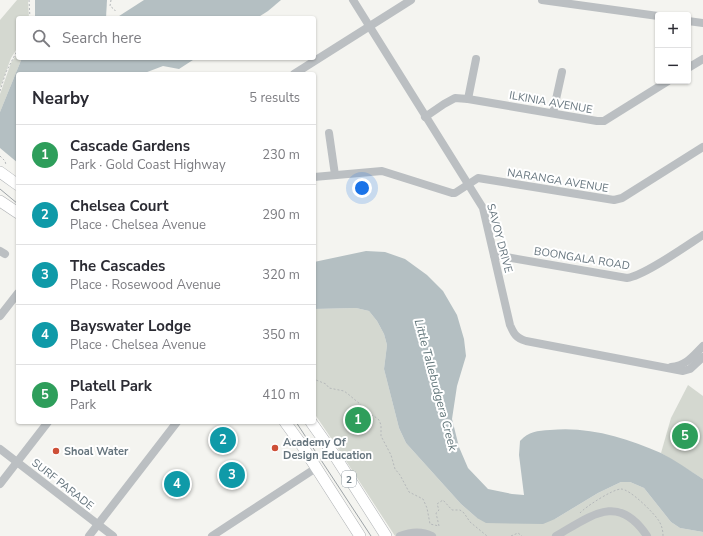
<!DOCTYPE html>
<html lang="en">
<head>
<meta charset="utf-8">
<style>
  body { margin:0; font-family:"Nunito Sans",sans-serif; background:#f2f2f3; color:#2b2b33 }
  .controls { position:absolute; right:12px; top:12px; display:grid; overflow:hidden; border-radius:4px; box-shadow:0 1px 3px #0004 }
  .controls button { width:36px; height:36px; display:grid; place-items:center; padding:0; border:0; border-bottom:1px solid #e1e1e2; background:#fff; color:#2b2b33; font:20px sans-serif }
  .you { position:absolute; left:362px; top:188px; width:14px; height:14px; margin:-10px; border:3px solid #fff; border-radius:50%; background:#1a73e8; box-shadow:0 0 0 6px #1a73e833 }
  .badge { display:grid; place-items:center; width:26px; height:26px; border-radius:50%; background:#cd4f37; color:#fff; font-size:13px; font-weight:700 }
  .pin { position:absolute; translate:-50% -50%; border:2px solid #fff; box-shadow:0 1px 4px #0006 }
  .list { margin:0; padding:0; list-style:none }
  h2 { display:flex; justify-content:space-between; align-items:center; height:52px; margin:0; padding:0 16px; font-size:17px }
  h2 small { font-size:13px; font-weight:400; color:#7c7c81 }
  .list li { display:grid; grid-template-columns:26px 1fr auto; gap:12px; align-items:center; box-sizing:border-box; height:60px; padding:0 16px; border-top:1px solid #e1e1e2 }
  .list b { display:block; font-size:15px; white-space:nowrap }
  .list p { margin:0; font-size:13px; white-space:nowrap; color:#7c7c81 }
  .list em { font-size:13px; font-style:normal; color:#7c7c81 }
  .icon { flex:none; width:22px; height:22px; fill:none; stroke:currentColor; stroke-width:2; stroke-linecap:round; stroke-linejoin:round }
  .map { position:relative; flex:none; width:703px; height:536px; overflow:hidden }
  .search { position:absolute; background:#fff; box-shadow:0 1px 3px #0004; left:16px; top:16px; width:300px; height:44px; display:flex; align-items:center; gap:10px; box-sizing:border-box; padding:0 14px; border-radius:4px; color:#7c7c81; font-size:15px }
  .panel { position:absolute; background:#fff; box-shadow:0 1px 3px #0004; left:16px; top:72px; width:300px; height:352px; border-radius:4px }
  .map>svg:first-child { display:block }
  .green { fill:#d4d8d0 }
  .water { fill:#b4bfc2 }
  .lines { fill:none; stroke-linecap:round; stroke-linejoin:round }
  .highway-casing { stroke:#afb2b5; stroke-width:12 }
  .path { stroke:#b5b8ba; stroke-width:1; stroke-dasharray:2 2; stroke-linecap:butt }
  .minor { stroke:#bbbfc2; stroke-width:8 }
  .highway { stroke:#fff; stroke-width:11 }
  .tram { stroke:#9da3a7; stroke-width:1 }
  .poi-dot { fill:#cd4f37; stroke:#fff; stroke-width:1.5 }
  .labels { text-anchor:middle; stroke-width:4; stroke-linejoin:round; paint-order:stroke }
  .shield { fill:#fff; stroke:#949ea5; stroke-width:1 }
  .shield-label { font-size:10px; font-weight:bold; fill:#66757e }
  .street-label { font-size:11px; fill:#66757e; stroke:#fff }
  .poi-label { font-size:11px; font-weight:bold; fill:#66757e; stroke:#fff; text-anchor:start }
  .water-label { font-size:12px; font-style:italic; fill:#63777b; stroke:#fff }
</style>
</head>
<body>
<div class="map">
<svg width="703" height="536" viewBox="0 0 703 536">
  <rect width="100%" height="100%" fill="#f4f4f0"/>
  <!-- green -->
  <g class="green">
    <polygon points="17,0 28,0 29,18 18,18 18,47 11,58 0,88 0,20"/>
    <polygon points="18,52 18,58 22,58 0,112 0,94 11,63"/>
    <polygon points="356,308 369,311 377,321 384,334 387,345 384,369 399,428 406,443 461,504 477,518 555,519 598,493 621,482 630,482 644,488 671,522 680,528 703,532 703,536 395,536 333,441 314,413 314,309"/>
    <polygon points="688,385 703,396 703,479 661,453 671,418"/>
  </g>
  <!-- water -->
  <g class="water">
    <polygon points="35,0 107,0 106,18 35,18"/>
    <polygon points="144,0 281,0 268,11 257,18 116,18"/>
    <polygon points="22,58 196,58 179,69 163,66 142,74 18,74 18,163 0,148 0,112"/>
    <path d="M366 251 385 252 405 259 427 275 443 291 457 315 464 339 466 356 457 386 452 419 459 447 468 468 488 489 512 494 524 495 519 455 520 441C529 431 537 431 550 430 589 426 626 438 661 453 675 460 689 470 703 479V532L680 528 671 522 644 488 630 482H621L598 493 555 519 543 524 486 523 477 518 461 504 406 443 399 428 384 369 387 345 384 334 377 321 369 311 356 308 314 309V262Z"/>
  </g>
  <g class="lines">
    <defs>
      <g id="highway">
        <polyline points="0,172 18,185"/>
        <polyline points="0,201 18,213"/>
        <polyline points="285,422 301,444 360,536"/>
        <polyline points="311,422 335,456 386,536"/>
      </g>
    </defs>
    <!-- highway casing -->
    <use href="#highway" class="highway-casing"/>
    <!-- path -->
    <g class="path">
      <polyline points="29,0 30,18"/>
      <polyline points="111,0 110,6 115,10 115,11"/>
      <polyline points="0,91 6,72 18,49"/>
      <polyline points="0,156 5,161 6,165"/>
      <polyline points="314,377 316,380 326,384 329,388 344,391 348,394 360,404 365,413 374,416 379,420 381,425 381,436 391,455 395,469 400,475 409,492 423,499 427,508 430,524 439,526 436,513 439,510 437,504 443,500 452,510 460,510 464,513 470,522 487,536"/>
      <path d="M580 513C585 507 613 489 621 489 630 489 654 513 659 521 662 526 663 531 663 536"/>
      <polyline points="511,536 518,533 522,536"/>
    </g>
    <!-- minor -->
    <g class="minor">
      <path d="M353 0 483 208 510 325C514 334 516 338 526 341L683 371 690 369 703 357"/>
      <polyline points="542,0 658,16"/>
      <polyline points="688,21 703,23"/>
      <polyline points="688,68 703,59"/>
      <polyline points="294,74 411,0"/>
      <polyline points="468,99 476,59"/>
      <polyline points="553,113 562,72"/>
      <polyline points="425,117 444,104 455,98 468,99 597,121 604,121 668,81"/>
      <polyline points="329,133 335,175"/>
      <polyline points="314,177 382,171 452,193 455,193 478,178 614,200 622,198 703,147"/>
      <polyline points="0,251 5,254"/>
      <path d="M494 255 627 278C644 276 686 246 703 235"/>
      <polyline points="0,316 18,293"/>
      <path d="M671 367C687 365 692 357 703 346"/>
      <polyline points="0,449 113,536"/>
      <polyline points="0,484 48,422"/>
      <polyline points="89,536 177,422"/>
      <polyline points="212,536 316,468"/>
      <path d="M400 536C410 532 422 531 432 536"/>
      <path d="M556 536C591 516 618 492 647 536"/>
    </g>
    <!-- highway -->
    <use href="#highway" class="highway"/>
    <!-- tram -->
    <g class="tram">
      <polyline points="0,189 18,204"/>
      <polyline points="296,422 371,536"/>
    </g>
  </g>
  <!-- markers -->
  <g class="poi-dot">
    <circle cx="275" cy="448" r="4"/>
    <circle cx="56" cy="451" r="4"/>
  </g>
  <g class="labels">
    <!-- shield labels -->
    <rect class="shield" x="342" y="471" width="14" height="16" rx="3"/>
    <g class="shield-label">
      <text x="349" y="483">2</text>
    </g>
    <!-- street labels -->
    <g class="street-label">
      <text transform="translate(551 102) rotate(10)" y="4">ILKINIA AVENUE</text>
      <text transform="translate(558 180) rotate(9)" y="4">NARANGA AVENUE</text>
      <text transform="translate(500 238) rotate(75)" y="4">SAVOY DRIVE</text>
      <text transform="translate(582 258) rotate(9)" y="4">BOONGALA ROAD</text>
      <text transform="translate(63 484) rotate(38)" y="4">SURF PARADE</text>
    </g>
    <!-- poi labels -->
    <g class="poi-label">
      <text x="283" y="446">Academy Of<tspan x="283" dy="13">Design Education</tspan></text>
      <text x="64" y="455">Shoal Water</text>
    </g>
    <!-- water labels -->
    <g class="water-label">
      <text transform="translate(436 385) rotate(75)" y="4">Little Tallebudgera Creek</text>
    </g>
  </g>
</svg>
<div class="controls">
<button>+</button>
<button>−</button>
</div>
<div class="you"></div>
<div class="pin badge" style="left:358px;top:420px;background:#2e9e5b">1</div>
<div class="pin badge" style="left:223px;top:440px;background:#0f9aa8">2</div>
<div class="pin badge" style="left:232px;top:475px;background:#0f9aa8">3</div>
<div class="pin badge" style="left:177px;top:484px;background:#0f9aa8">4</div>
<div class="pin badge" style="left:685px;top:436px;background:#2e9e5b">5</div>
<div class="search"><svg class="icon" aria-label="search" viewBox="0 0 24 24"><circle cx="10" cy="10" r="6"/><path d="M15 15l6 6"/></svg>Search here</div>
<section class="panel">
<h2>Nearby<small>5 results</small></h2>
<ul class="list">
<li><span class="badge" style="background:#2e9e5b">1</span><div><b>Cascade Gardens</b><p>Park · Gold Coast Highway</p></div><em>230 m</em></li>
<li><span class="badge" style="background:#0f9aa8">2</span><div><b>Chelsea Court</b><p>Place · Chelsea Avenue</p></div><em>290 m</em></li>
<li><span class="badge" style="background:#0f9aa8">3</span><div><b>The Cascades</b><p>Place · Rosewood Avenue</p></div><em>320 m</em></li>
<li><span class="badge" style="background:#0f9aa8">4</span><div><b>Bayswater Lodge</b><p>Place · Chelsea Avenue</p></div><em>350 m</em></li>
<li><span class="badge" style="background:#2e9e5b">5</span><div><b>Platell Park</b><p>Park</p></div><em>410 m</em></li>
</ul>
</section>
</div>
</body>
</html>
